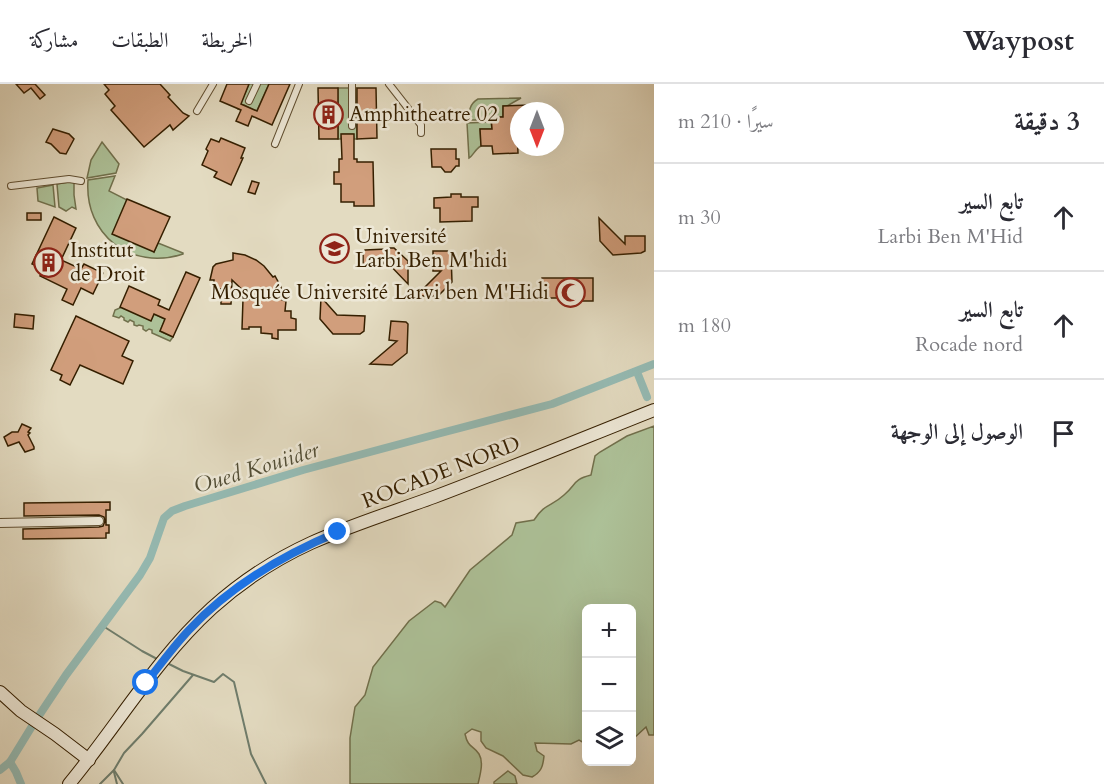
<!DOCTYPE html>
<html lang="ar">
<head>
<meta charset="utf-8">
<style>
  body { margin:0; font-family:Cardo,Amiri,serif; background:#f2f2f3; color:#2b2b33; direction:rtl }
  .controls { position:absolute; right:18px; bottom:18px; display:grid; overflow:hidden; border-radius:9px; box-shadow:0 6px 24px #0002 }
  .controls button { width:54px; height:54px; display:grid; place-items:center; padding:0; border:0; border-bottom:2px solid #e1e1e2; background:#fff; color:#2b2b33; font:30px sans-serif }
  .compass { position:absolute; left:510px; top:18px; width:54px; height:54px; border-radius:50%; background:#fff; box-shadow:0 6px 24px #0002; rotate:180deg }
  .stop { position:absolute; width:18px; height:18px; margin:-14px; border:4px solid #1a73e8; border-radius:50%; background:#fff }
  .stop.end { background:#1a73e8; border-color:#fff; box-shadow:0 2px 6px #0008 }
  .list { margin:0; padding:0; list-style:none }
  h2 { display:flex; justify-content:space-between; align-items:center; height:78px; margin:0; padding:0 24px; font-size:26px }
  h2 small { font-size:20px; font-weight:400; color:#7c7c81 }
  .list li { display:grid; grid-template-columns:39px 1fr auto; gap:18px; align-items:center; box-sizing:border-box; height:108px; padding:0 24px; border-top:2px solid #e1e1e2 }
  .list b { display:block; font-size:22px; white-space:nowrap }
  .list p { margin:0; font-size:20px; white-space:nowrap; color:#7c7c81 }
  .list em { font-size:20px; font-style:normal; color:#7c7c81 }
  .icon { flex:none; width:33px; height:33px; fill:none; stroke:currentColor; stroke-width:2; stroke-linecap:round; stroke-linejoin:round }
  .map { position:relative; flex:none; width:654px; height:700px; overflow:hidden; direction:ltr }
  header { display:flex; align-items:center; gap:36px; box-sizing:border-box; height:84px; padding:0 30px; background:#fff; border-bottom:2px solid #e1e1e2 }
  header strong { font-size:28px }
  nav { display:flex; gap:33px; margin-inline-start:auto; font-size:21px }
  main { display:flex }
  aside { flex:1; background:#fff }
  .map>svg:first-child { display:block }
  .green { fill:#adc198; stroke:#71704c; stroke-width:1.5 }
  .lines { fill:none; stroke-linecap:round; stroke-linejoin:round }
  .stream { stroke:#6f7d6c; stroke-width:2 }
  .canal { stroke:#95bbb4; stroke-width:8 }
  .building { fill:#d19e7c; stroke:#351f00; stroke-width:1.5 }
  .pedestrian-casing { stroke:#604e30; stroke-width:8 }
  .minor-casing { stroke:#604e30; stroke-width:10 }
  .secondary-casing { stroke:#351f00; stroke-width:14 }
  .pedestrian { stroke:#ede8d7; stroke-width:6 }
  .minor { stroke:#ede8d7; stroke-width:8 }
  .secondary { stroke:#ede8d7; stroke-width:12 }
  .route { stroke:#1a73e8; stroke-width:8 }
  .labels { text-anchor:middle; stroke-width:5; stroke-linejoin:round; paint-order:stroke }
  .poi-label { font-size:21px; fill:#351f00; stroke:#ede8d7; text-anchor:start }
  .street-label { font-size:21px; fill:#351f00; stroke:#ede8d7 }
  .water-label { font-size:22px; font-style:italic; fill:#524e36; stroke:#ede8d7 }
</style>
</head>
<body>
<header>
<strong>Waypost</strong>
<nav><a>الخريطة</a><a>الطبقات</a><a>مشاركة</a></nav>
</header>
<main>
<aside>
<h2>3 دقيقة<small>سيرًا · 210 m</small></h2>
<ul class="list">
<li><svg class="icon" aria-label="ahead" viewBox="0 0 24 24"><path d="M12 20V5M6 11l6-6 6 6"/></svg><div><b>تابع السير</b><p>Larbi Ben M'Hid</p></div><em>30 m</em></li>
<li><svg class="icon" aria-label="ahead" viewBox="0 0 24 24"><path d="M12 20V5M6 11l6-6 6 6"/></svg><div><b>تابع السير</b><p>Rocade nord</p></div><em>180 m</em></li>
<li><svg class="icon" aria-label="arrive" viewBox="0 0 24 24"><path d="M6 21V4h12l-3 4 3 4H6"/></svg><div><b>الوصول إلى الوجهة</b></div></li>
</ul>
</aside>
<div class="map">
<svg width="654" height="700" viewBox="0 0 654 700">
  <rect width="100%" height="100%" fill="#e3dbc1"/>
  <filter id="stains"><feTurbulence type="fractalNoise" baseFrequency=".00333" numOctaves="4"/><feColorMatrix values="0 0 0 0 .2 0 0 0 0 .09 0 0 0 0 .02 0 0 0 .5 -.17"/></filter>
  <radialGradient id="worn" r=".72"><stop offset=".6" stop-color="#630" stop-opacity="0"/><stop offset="1" stop-color="#630" stop-opacity=".3"/></radialGradient>
  <!-- green -->
  <g class="green">
    <polygon points="249,0 269,0 254,33 252,31 254,26 244,21 241,26 238,25"/>
    <polygon points="338,4 356,4 357,55 354,55 353,50 342,50 341,55 338,55"/>
    <path d="M521 14 507 22H503V33H492L491 36H469C469 28 469 20 478 15Z"/>
    <path d="M491 38 492 45H480L481 62C475 65 473 72 469 74L467 39Z"/>
    <polygon points="102,58 119,80 116,89 87,94 91,76"/>
    <path d="M115 92 109 107 127 116 154 168 158 159 183 169V170C131 187 84 151 88 96Z"/>
    <polygon points="74,97 74,111 76,125 72,123 66,127 59,123 57,100"/>
    <polygon points="53,101 55,123 38,117 37,104"/>
    <polygon points="122,223 151,236 154,230 165,235 160,247 173,253 170,257 152,249 152,246 149,245 146,247 143,245 143,242 139,241 137,242 134,241 134,238 130,236 128,238 124,236 124,234 121,232 119,234 113,232 115,226"/>
    <path d="M654 342V651H649L646 643 633 655 632 671V524H586V660L579 656 571 660 535 659 537 667 544 672C543 683 541 688 532 693L523 691 503 672 486 664 481 657V648L472 645 465 650C468 664 473 661 479 670 484 678 480 691 478 700H350V654L355 623 365 611 373 583 409 537 435 517 441 519 445 523 470 486 512 451 516 439 534 436C545 419 551 423 564 411 577 400 572 396 591 391L595 372 600 368 627 352Z"/>
    <polygon points="508,687 515,692 517,700 494,700 494,698"/>
  </g>
  <g class="lines">
    <!-- stream -->
    <g class="stream">
      <polyline points="103,542 142,567 159,576"/>
      <polyline points="167,579 183,587 214,598 223,590 234,598 251,670 266,700"/>
      <polyline points="114,688 117,700"/>
      <polyline points="100,700 114,686"/>
      <polyline points="123,700 114,686 124,669 142,650 193,591"/>
    </g>
    <!-- canal -->
    <g class="canal">
      <polyline points="637,288 647,313"/>
      <polyline points="10,678 16,688 21,700"/>
      <polyline points="0,686 10,678 34,639 66,591 140,491 150,474 164,434 172,427 185,422 303,386 441,349 552,320 654,280"/>
    </g>
  </g>
  <!-- building -->
  <g class="building">
    <polygon points="16,0 35,0 45,11 40,15 31,4 24,9"/>
    <polygon points="104,0 160,0 170,11 168,13 183,29 189,32 173,46 170,41 144,63 111,26 115,22 105,10 109,6"/>
    <polygon points="227,0 249,0 241,20 257,27 269,0 290,0 272,41 252,32 248,42 236,37 241,26 220,17"/>
    <polygon points="318,4 338,4 338,55 319,55"/>
    <polygon points="357,4 376,4 377,54 357,55"/>
    <polygon points="530,21 530,27 519,27 519,46 517,46 518,69 493,70 492,62 481,62 480,45 492,45 491,33 503,33 503,22"/>
    <polygon points="53,45 69,50 74,55 66,70 60,69 51,60 46,58"/>
    <polygon points="341,50 354,50 354,75 357,75 357,78 373,78 374,122 354,122 354,118 341,118 341,100 334,100 334,88 339,88 339,75 342,75"/>
    <polygon points="221,54 245,64 241,74 243,74 231,101 214,93 217,88 202,81 208,67 206,65 211,55 219,58"/>
    <polygon points="431,65 456,65 456,75 459,75 459,82 456,82 451,88 445,88 441,83 432,83"/>
    <polygon points="252,97 259,99 255,110 248,108"/>
    <polygon points="451,110 461,110 461,113 478,113 478,123 472,123 472,137 440,138 440,124 434,124 434,114 451,113"/>
    <polygon points="127,115 170,133 154,168 112,150"/>
    <rect x="27" y="129" width="14" height="7"/>
    <polygon points="54,133 76,144 61,176 81,185 84,180 103,189 93,210 81,204 73,221 62,216 67,205 40,192 43,185 32,180"/>
    <polygon points="599,134 625,160 625,152 645,152 645,167 641,169 613,171 600,157"/>
    <polygon points="387,164 394,164 408,177 408,200 383,174 383,183 363,183 363,168 365,166 387,165"/>
    <polygon points="433,167 448,167 451,170 452,198 438,212 416,212 441,187 433,187"/>
    <polygon points="233,169 245,171 256,176 264,182 273,193 275,192 281,203 282,216 286,217 285,227 291,227 291,234 296,235 296,246 278,246 278,255 272,254 272,250 261,249 261,243 249,243 249,245 242,245 243,215 252,215 232,196 231,220 221,220 221,205 217,205 217,200 214,200 214,196 210,196 213,183 216,180 233,176"/>
    <polygon points="186,188 200,194 173,253 160,247 165,235 154,230 151,237 120,223 129,202 160,216 158,221 169,226"/>
    <polygon points="542,194 593,194 593,217 581,217 581,214 547,214 547,201 542,201"/>
    <polygon points="321,213 337,231 365,232 364,247 360,250 333,250 320,235"/>
    <polygon points="15,230 34,232 33,245 14,243"/>
    <polygon points="76,232 129,257 122,272 133,277 123,300 80,281 70,301 60,296 62,291 51,286"/>
    <polygon points="391,237 406,238 408,240 407,269 392,281 370,280 397,257 389,256"/>
    <polygon points="22,340 31,344 28,348 30,349 28,351 34,363 34,365 25,368 19,358 8,362 4,353 12,348 18,348"/>
    <polygon points="110,418 110,426 106,426 106,441 109,441 109,449 106,449 106,454 23,455 23,445 99,443 103,442 105,437 104,433 99,431 24,432 24,419"/>
  </g>
  <g class="lines">
    <defs>
      <g id="pedestrian">
        <polyline points="389,0 421,41 421,49"/>
        <polyline points="249,17 257,0"/>
        <polyline points="197,27 213,0"/>
        <polyline points="352,42 352,0"/>
        <polyline points="275,60 299,0"/>
        <polyline points="11,102 69,95 81,97"/>
      </g>
      <polyline id="minor" points="0,439 99,437"/>
      <g id="secondary">
        <polyline points="0,608 21,627 55,650 89,676"/>
        <path d="M69 700C117 642 156 575 212 524 241 498 276 475 311 459 351 441 393 428 434 413 508 385 581 355 654 326"/>
      </g>
    </defs>
    <!-- pedestrian casing -->
    <use href="#pedestrian" class="pedestrian-casing"/>
    <!-- minor casing -->
    <use href="#minor" class="minor-casing"/>
    <!-- secondary casing -->
    <use href="#secondary" class="secondary-casing"/>
    <!-- pedestrian -->
    <use href="#pedestrian" class="pedestrian"/>
    <!-- minor -->
    <use href="#minor" class="minor"/>
    <!-- secondary -->
    <use href="#secondary" class="secondary"/>
  </g>
  <g class="lines">
    <!-- route -->
    <path class="route" d="M146 599C160 581 173 563 189 546 230 502 283 471 338 448"/>
  </g>
  <!-- icons -->
  <defs>
    <symbol id="building-ring" viewBox="-11 -11 22 22"><circle r="9.5" fill="#ede8d7" stroke="#8f2418" stroke-width="1.5"/><path d="M-4-6H4V6H1V3H-1V6H-4ZM-2.5-4.3h1.7v1.8h-1.7ZM.8-4.3h1.7v1.8H.8ZM-2.5-1h1.7V.8h-1.7ZM.8-1h1.7V.8H.8Z" fill="#8f2418"/></symbol>
    <symbol id="university-ring" viewBox="-11 -11 22 22"><circle r="9.5" fill="#ede8d7" stroke="#8f2418" stroke-width="1.5"/><path d="M0-5L7-2L0 1L-7-2ZM-4 1L0 2.5L4 1V4Q0 6-4 4Z" fill="#8f2418"/></symbol>
    <symbol id="mosque-ring" viewBox="-11 -11 22 22"><circle r="9.5" fill="#ede8d7" stroke="#8f2418" stroke-width="1.5"/><path d="M3.5-4.9A6 6 0 1 0 3.5 4.9A5 5 0 1 1 3.5-4.9Z" fill="#8f2418"/></symbol>
  </defs>
  <g fill-rule="evenodd">
    <use href="#building-ring" x="312" y="14" width="33" height="33"/>
    <use href="#university-ring" x="318" y="148" width="33" height="33"/>
    <use href="#building-ring" x="32" y="162" width="33" height="33"/>
    <use href="#mosque-ring" x="554" y="192" width="33" height="33"/>
  </g>
  <g class="labels">
    <!-- poi labels -->
    <g class="poi-label">
      <text x="349" y="37">Amphitheatre 02</text>
      <text x="355" y="159">Université<tspan x="355" dy="24">Larbi Ben M'hidi</tspan></text>
      <text x="70" y="173">Institut<tspan x="70" dy="24">de Droit</tspan></text>
      <text x="549" y="215" text-anchor="end">Mosquée Université Larvi ben M'Hidi</text>
    </g>
    <!-- street labels -->
    <g class="street-label">
      <text transform="translate(441 388) rotate(-21)" y="7">ROCADE NORD</text>
    </g>
    <!-- water labels -->
    <g class="water-label">
      <text transform="translate(256 383) rotate(-17)" y="8">Oued Kouiider</text>
    </g>
  </g>
  <rect width="100%" height="100%" filter="url(#stains)"/>
  <rect width="100%" height="100%" fill="url(#worn)"/>
</svg>
<div class="controls">
<button>+</button>
<button>−</button>
<button><svg class="icon" aria-label="layers" viewBox="0 0 24 24"><path d="M12 4l9 5-9 5-9-5zM3 14l9 5 9-5"/></svg></button>
</div>
<svg class="compass" viewBox="-18 -18 36 36"><path d="M0-13l5 13h-10z" fill="#e53935"/><path d="M0 13l5-13h-10z" fill="#7c7c81"/></svg>
<div class="stop" style="left:146px;top:599px"></div>
<div class="stop end" style="left:338px;top:448px"></div>
</div>
</main>
</body>
</html>
